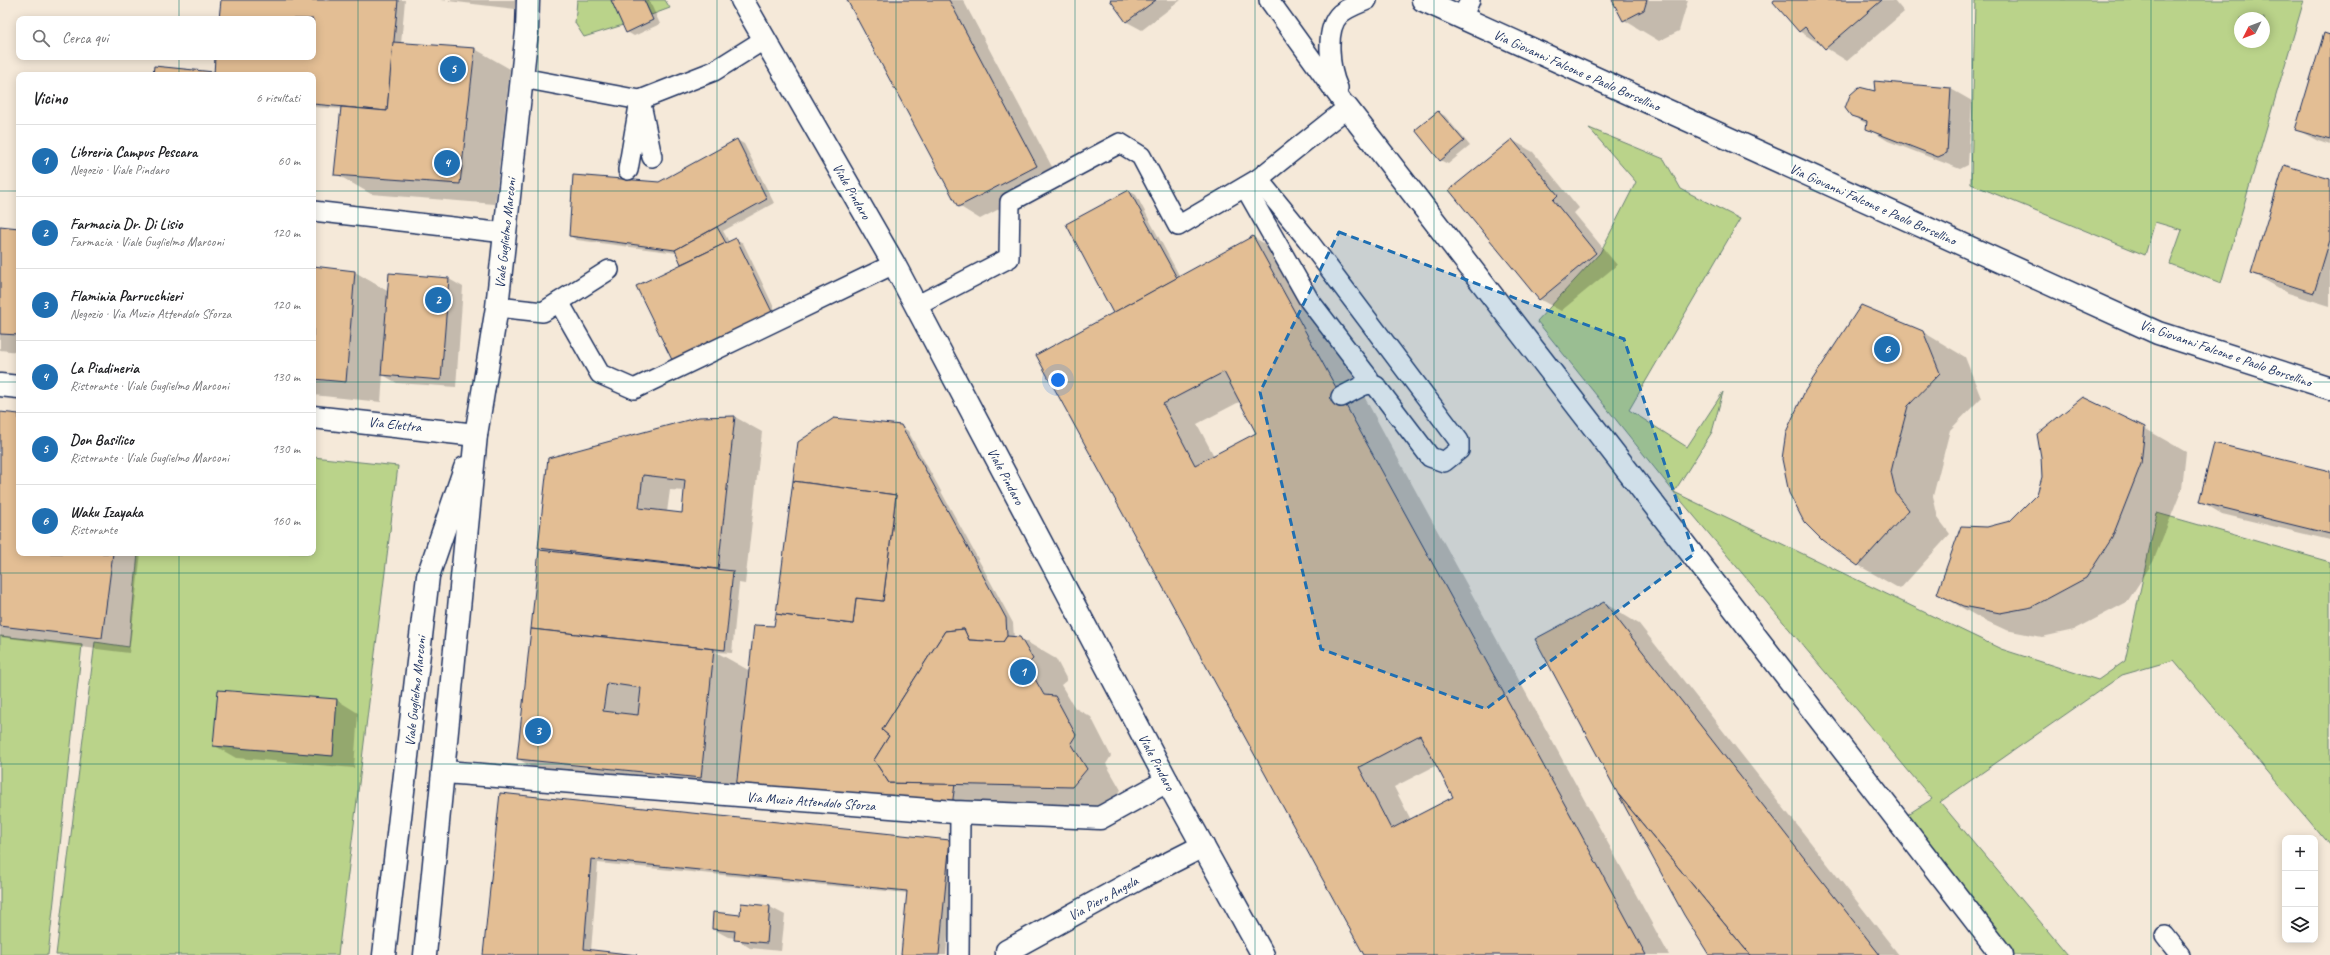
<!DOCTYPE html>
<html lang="it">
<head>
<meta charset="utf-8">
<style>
  body { margin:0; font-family:Caveat,sans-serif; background:#f6f6f6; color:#202124 }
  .controls { position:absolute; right:12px; bottom:12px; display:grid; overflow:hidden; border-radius:8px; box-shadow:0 2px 10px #0003 }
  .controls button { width:36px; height:36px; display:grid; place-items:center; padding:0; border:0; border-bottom:1px solid #e0e0e0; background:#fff; color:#202124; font:20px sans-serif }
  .compass { position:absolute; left:2234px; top:12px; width:36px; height:36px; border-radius:50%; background:#fff; box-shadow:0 2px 10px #0003; rotate:228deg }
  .you { position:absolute; left:1058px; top:380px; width:14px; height:14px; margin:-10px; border:3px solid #fff; border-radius:50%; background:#1a73e8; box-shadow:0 0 0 6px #1a73e833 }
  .badge { display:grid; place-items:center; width:26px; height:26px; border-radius:50%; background:#1f6fb2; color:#fff; font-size:13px; font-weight:700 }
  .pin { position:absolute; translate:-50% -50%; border:2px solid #fff; box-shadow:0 1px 4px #0006 }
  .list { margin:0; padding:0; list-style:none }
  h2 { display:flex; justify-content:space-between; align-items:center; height:52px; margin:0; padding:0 16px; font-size:17px }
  h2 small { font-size:13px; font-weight:400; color:#757577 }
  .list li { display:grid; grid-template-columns:26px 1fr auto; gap:12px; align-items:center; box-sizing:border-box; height:72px; padding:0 16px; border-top:1px solid #e0e0e0 }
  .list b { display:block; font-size:15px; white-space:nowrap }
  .list p { margin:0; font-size:13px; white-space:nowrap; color:#757577 }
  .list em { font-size:13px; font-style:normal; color:#757577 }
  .icon { flex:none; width:22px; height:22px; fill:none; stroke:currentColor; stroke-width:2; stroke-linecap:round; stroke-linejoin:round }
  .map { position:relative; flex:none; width:2330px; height:955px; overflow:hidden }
  .search { position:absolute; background:#fff; box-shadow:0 2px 10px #0003; left:16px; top:16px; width:300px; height:44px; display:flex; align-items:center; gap:10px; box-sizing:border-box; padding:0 14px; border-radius:8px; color:#757577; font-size:15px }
  .panel { position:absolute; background:#fff; box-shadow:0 2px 10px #0003; left:16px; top:72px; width:300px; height:484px; border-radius:8px }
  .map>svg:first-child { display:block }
  .green { fill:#bad38a; stroke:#6a8174; fill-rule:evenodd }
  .shadow { fill:#0003; fill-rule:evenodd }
  .building { fill:#e3be94; stroke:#1b2f5e; fill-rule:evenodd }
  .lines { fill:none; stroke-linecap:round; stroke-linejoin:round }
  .service-casing { stroke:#1b2f5e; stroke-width:22 }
  .minor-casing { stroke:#1b2f5e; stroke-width:25 }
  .tertiary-casing { stroke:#1b2f5e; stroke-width:25 }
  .secondary-casing { stroke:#1b2f5e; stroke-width:25 }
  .service { stroke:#fdfcf7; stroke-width:19 }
  .minor { stroke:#fdfcf7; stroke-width:22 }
  .tertiary { stroke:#fdfcf7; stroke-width:22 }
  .secondary { stroke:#fdfcf7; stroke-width:22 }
  .marked { fill:#1f6fb2; fill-opacity:0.2; stroke:#1f6fb2; stroke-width:3; stroke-dasharray:8 5; stroke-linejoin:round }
  .grid { fill:none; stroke:#0f766e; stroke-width:1; stroke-opacity:0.55 }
  .labels { text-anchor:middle; stroke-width:3.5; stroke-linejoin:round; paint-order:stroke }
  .street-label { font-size:14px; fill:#1b2f5e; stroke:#fdfcf7 }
</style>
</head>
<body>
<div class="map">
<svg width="2330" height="955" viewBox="0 0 2330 955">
  <rect width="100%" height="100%" fill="#f5e9d9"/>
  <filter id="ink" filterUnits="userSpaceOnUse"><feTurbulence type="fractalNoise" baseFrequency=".025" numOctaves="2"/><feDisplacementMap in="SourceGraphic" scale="8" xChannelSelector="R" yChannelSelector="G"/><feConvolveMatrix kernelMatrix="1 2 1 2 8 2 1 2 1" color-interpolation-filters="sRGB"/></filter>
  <g filter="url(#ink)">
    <!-- green -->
    <g class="green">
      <polygon points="577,0 611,0 623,25 584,37 575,23"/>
      <polygon points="644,0 665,0 670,8 651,15"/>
      <path d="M1975 0H2304L2221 283 2170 264 2182 230 2155 222 2145 255 1971 184ZM2240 18H2264V42H2240Z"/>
      <polygon points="1589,128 1664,159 1681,189 1740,219 1629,410 1687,447 1723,392 1712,432 1674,492 2001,649 2098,680 2125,661 2157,513 2330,562 2330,846 2174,660 2122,675 1940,802 2068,955 2002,955 1902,818 1932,799 1673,491 1537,321 1600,253 1636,182"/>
      <polygon points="313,457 398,466 338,955 56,955 95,642 129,647 138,553 313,553"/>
      <polygon points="0,636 82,645 48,955 0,955"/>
    </g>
    <!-- shadow -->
    <g class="shadow">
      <polygon points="221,0 405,0 401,44 475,49 510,69 495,204 371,194 336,174 342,109 313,107 313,75 154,75 155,67 215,73 216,57 313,57 313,19 220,19"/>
      <polygon points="440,0 516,0 515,9"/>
      <polygon points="612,0 649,0 660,24 634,36 627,32"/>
      <polygon points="849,0 963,0 1058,178 980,219 959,206"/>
      <polygon points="1111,0 1181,0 1142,30 1127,22"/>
      <polygon points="1613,0 1688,0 1679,31 1659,41 1624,20"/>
      <polygon points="1776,0 1894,0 1904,12 1847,61 1799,31"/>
      <polygon points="2330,36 2330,145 2318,141 2296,129"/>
      <polygon points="1951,89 1972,101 1968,165 1960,169 1888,141 1867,128 1867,124 1851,115 1876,92"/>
      <polygon points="1438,112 1445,116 1470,146 1448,164 1440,160"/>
      <polygon points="737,140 744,144 774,203 723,231 729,242 736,239 743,243 780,320 683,265 677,253 577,240 570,236 659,183"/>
      <polygon points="1512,140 1533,152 1579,208 1574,213 1617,265 1561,311 1539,299"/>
      <polygon points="2330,180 2330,306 2288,293 2252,273"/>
      <path d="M1129 191 1136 195 1180 277 1253 237 1288 257 1669 955H1364L1114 313ZM1241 401 1258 434 1214 456 1197 424ZM1437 765 1454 797 1411 820 1394 787Z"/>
      <polygon points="0,227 19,229 19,352 0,350"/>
      <polygon points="313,267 355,272 389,292 449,279 463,287 456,387 397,383 383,375 381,402 313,395"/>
      <polygon points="1923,332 1965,357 1981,398 1950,430 1933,496 1938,518 1950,534 1900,589 1858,565"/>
      <polygon points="0,412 19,415 19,553 141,553 129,653 0,637"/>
      <path d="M735 417 762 432 745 584 739 583 732 653 716 652 750 671 774 627 901 426 908 431 1013 623 1014 638H1020L1056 659 1067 680 1061 685 1075 708 1091 717 1111 756 1106 764 1121 790 1107 807 960 803 553 779 518 759 535 630 532 629 547 552 539 548 700 418ZM670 490 685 491 682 514 667 512Z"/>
      <polygon points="2144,428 2186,452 2182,489 2153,562 2127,602 2074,630 2042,637 2006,630 1980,618 1938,594 1987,528 2010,522"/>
      <polygon points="2330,472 2330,540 2222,514 2200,501"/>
      <polygon points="1604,603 1639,624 1899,955 1710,955"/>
      <polygon points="219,691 337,700 358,713 354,768 236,758 215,746"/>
      <polygon points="500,794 950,841 957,845 946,955 902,955 907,893 598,863 591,951 627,955 485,955"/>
      <polygon points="770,907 785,915 781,951 750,948 735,938 728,937 713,929 741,916"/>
    </g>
    <!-- building -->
    <g class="building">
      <polygon points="221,0 398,0 387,111 313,104 313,75 214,75 215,57 313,57 313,19 219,19"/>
      <polygon points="611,0 644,0 653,20 626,33"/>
      <polygon points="847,0 949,0 1037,166 958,207"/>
      <polygon points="1110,0 1156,0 1126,22"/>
      <polygon points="1612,0 1647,0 1644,10 1623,21"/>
      <polygon points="1774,0 1882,0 1825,49 1805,27 1799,32 1773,2"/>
      <polygon points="2324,33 2330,35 2330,140 2295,130"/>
      <polygon points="393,42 475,48 460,184 334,175 341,107 387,111"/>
      <polygon points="154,66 214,72 214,75 153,75"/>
      <polygon points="1874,81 1951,88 1947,153 1938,157 1866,129 1867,121 1851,116 1845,108 1850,95 1859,87 1875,91"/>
      <polygon points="1438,111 1464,141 1440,161 1415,130"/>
      <polygon points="737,139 767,199 675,250 569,236 573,175 659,182"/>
      <polygon points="1512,139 1558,195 1553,200 1596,253 1539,300 1449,190"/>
      <polygon points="2284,165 2330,179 2330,240 2314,293 2251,273"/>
      <polygon points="1129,190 1177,278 1113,313 1066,224"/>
      <polygon points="0,226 19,228 19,335 0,334"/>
      <polygon points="717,227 726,243 681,264 675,250"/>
      <path d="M1253 236 1570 814 1646 955H1364L1036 355ZM1224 372 1256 433 1195 465 1163 404ZM1420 735 1453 797 1391 829 1359 767Z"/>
      <polygon points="736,238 774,316 674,364 636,286"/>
      <polygon points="313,266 355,271 346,382 313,379"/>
      <polygon points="389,273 449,278 441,380 381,375"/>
      <polygon points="1861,305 1923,331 1940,373 1908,406 1896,451 1891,472 1896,493 1909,510 1858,566 1822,540 1804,522 1789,493 1782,459 1786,432 1805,391"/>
      <polygon points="2083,397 2145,427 2141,464 2112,538 2086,578 2032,607 2000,613 1963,606 1937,594 1961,526 1987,527 2010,521 2037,494 2042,477 2041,457 2037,434"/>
      <polygon points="0,412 19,414 19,553 113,553 102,638 0,626"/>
      <path d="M735 416 718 569 538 548 548 458 699 417ZM643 475 685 480 682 513 639 508Z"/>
      <polygon points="834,418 901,425 1006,618 1007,636 1003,642 969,640 964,629 945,631 882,730 889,736 874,760 889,783 955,784 952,806 736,789 754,625 774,626 776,614 853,624 856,598 883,601 896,495 793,481 798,442"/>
      <polygon points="2214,443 2330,471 2330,534 2199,502"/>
      <polygon points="793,481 896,495 883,601 856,598 853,624 776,614"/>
      <polygon points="539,550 733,571 725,650 531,629"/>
      <polygon points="1604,602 1880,955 1750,955 1618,794 1535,639"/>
      <path d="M531 629 714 649 701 778 517 759ZM607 683 641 688 638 715 603 711Z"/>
      <polygon points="964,629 969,640 1003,642 1007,636 1020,637 1033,659 1027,665 1044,695 1055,696 1076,735 1071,743 1087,769 1072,787 889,783 874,760 889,736 882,730 945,631"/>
      <polygon points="218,690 337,699 333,756 213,746"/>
      <polygon points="500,793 950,840 939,955 901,955 907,891 591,859 584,949 637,955 483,955"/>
      <polygon points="1618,794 1750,955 1709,955 1684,915"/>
      <polygon points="741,903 770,906 767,943 734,940 735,931 712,929 713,912 740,915"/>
    </g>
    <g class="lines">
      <defs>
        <g id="service">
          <polyline points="1269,0 1347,108"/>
          <polyline points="1462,18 1470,0"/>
          <polyline points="522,78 640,100 714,71 765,39"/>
          <path d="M1338 88C1330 71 1324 29 1340 14 1348 7 1358 4 1367 0"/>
          <polyline points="642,109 652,157"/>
          <polyline points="628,170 640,100"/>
          <polyline points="1258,179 1307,239 1459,441 1459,450 1444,462 1430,457 1376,386 1371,384 1364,385"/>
          <polyline points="1245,187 1309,300 1368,377 1364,385 1341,397"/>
          <polyline points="313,211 505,233"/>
          <polyline points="559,302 600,374 634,389 894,264"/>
          <polyline points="916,306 1009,258 1010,202 1120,143 1141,156 1178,226 1258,179 1347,108"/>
          <polyline points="497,307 543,312 609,270"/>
          <polyline points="2165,936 2180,955"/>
          <polyline points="959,955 960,812"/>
        </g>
        <g id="minor">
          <polyline points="1347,108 2002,955"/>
          <polyline points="0,385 19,387"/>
          <polyline points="313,417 476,435"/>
          <polyline points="445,772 954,812 1100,818 1167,781"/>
          <polyline points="1007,955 1007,951 1138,879 1203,846"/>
        </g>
        <polyline id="tertiary" points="1423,0 2158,333 2330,388"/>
        <g id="secondary">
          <polyline points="742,0 894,264 1167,781 1263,955"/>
          <polyline points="384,955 428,576 465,468"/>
          <polyline points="425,955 476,435 497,307 527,31 528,0"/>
        </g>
      </defs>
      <!-- service casing -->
      <use href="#service" class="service-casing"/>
      <!-- minor casing -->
      <use href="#minor" class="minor-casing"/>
      <!-- tertiary casing -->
      <use href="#tertiary" class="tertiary-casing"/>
      <!-- secondary casing -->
      <use href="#secondary" class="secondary-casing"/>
      <!-- service -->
      <use href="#service" class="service"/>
      <!-- minor -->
      <use href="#minor" class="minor"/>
      <!-- tertiary -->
      <use href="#tertiary" class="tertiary"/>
      <!-- secondary -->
      <use href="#secondary" class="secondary"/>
    </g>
  </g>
  <!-- marked area -->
  <path class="marked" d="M1339 232 1624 339 1694 554 1486 709 1321 649 1260 392Z"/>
  <!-- grid -->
  <path class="grid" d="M179 0V19M358 0V955M538 0V955M717 0V955M896 0V955M1075 0V955M1255 0V955M1434 0V955M1613 0V955M1792 0V955M1972 0V955M2151 0V955M179 57V75M0 191H19M313 191H2330M0 382H19M313 382H2330M179 553V955M0 573H2330M0 764H2330"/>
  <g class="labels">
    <!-- street labels -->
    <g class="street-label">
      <text transform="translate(1577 70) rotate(24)" y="5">Via Giovanni Falcone e Paolo Borsellino</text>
      <text transform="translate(852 191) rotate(60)" y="5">Viale Pindaro</text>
      <text transform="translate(1873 204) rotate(24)" y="5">Via Giovanni Falcone e Paolo Borsellino</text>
      <text transform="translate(505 233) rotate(-84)" y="5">Viale Guglielmo Marconi</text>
      <text transform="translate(2226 353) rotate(19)" y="5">Via Giovanni Falcone e Paolo Borsellino</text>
      <text transform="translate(395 424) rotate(6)" y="5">Via Elettra</text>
      <text transform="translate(1006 476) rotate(62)" y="5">Viale Pindaro</text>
      <text transform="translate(415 691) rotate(-84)" y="5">Viale Guglielmo Marconi</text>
      <text transform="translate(1157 762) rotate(62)" y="5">Viale Pindaro</text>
      <text transform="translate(811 801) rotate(4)" y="5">Via Muzio Attendolo Sforza</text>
      <text transform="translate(1103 898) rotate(-29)" y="5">Via Piero Angela</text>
    </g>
  </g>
</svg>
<div class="controls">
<button>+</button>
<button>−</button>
<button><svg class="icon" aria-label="layers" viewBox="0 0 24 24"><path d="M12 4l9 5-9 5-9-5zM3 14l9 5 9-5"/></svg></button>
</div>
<svg class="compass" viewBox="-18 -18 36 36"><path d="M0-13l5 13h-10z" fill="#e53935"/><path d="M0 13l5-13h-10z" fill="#757577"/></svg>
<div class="you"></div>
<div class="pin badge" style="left:1023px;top:672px">1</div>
<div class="pin badge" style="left:438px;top:300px">2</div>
<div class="pin badge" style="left:538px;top:731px">3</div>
<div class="pin badge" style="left:447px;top:163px">4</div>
<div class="pin badge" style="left:453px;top:69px">5</div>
<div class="pin badge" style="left:1887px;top:349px">6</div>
<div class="search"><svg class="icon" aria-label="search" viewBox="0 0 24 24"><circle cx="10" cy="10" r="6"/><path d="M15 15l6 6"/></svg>Cerca qui</div>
<section class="panel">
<h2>Vicino<small>6 risultati</small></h2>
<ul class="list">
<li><span class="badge">1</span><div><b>Libreria Campus Pescara</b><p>Negozio · Viale Pindaro</p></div><em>60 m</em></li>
<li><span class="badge">2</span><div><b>Farmacia Dr. Di Lisio</b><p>Farmacia · Viale Guglielmo Marconi</p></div><em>120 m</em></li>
<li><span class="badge">3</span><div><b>Flaminia Parrucchieri</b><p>Negozio · Via Muzio Attendolo Sforza</p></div><em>120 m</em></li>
<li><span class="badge">4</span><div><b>La Piadineria</b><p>Ristorante · Viale Guglielmo Marconi</p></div><em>130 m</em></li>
<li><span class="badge">5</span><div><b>Don Basilico</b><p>Ristorante · Viale Guglielmo Marconi</p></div><em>130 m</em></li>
<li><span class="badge">6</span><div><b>Waku Izayaka</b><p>Ristorante</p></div><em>160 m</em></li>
</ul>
</section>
</div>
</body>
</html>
